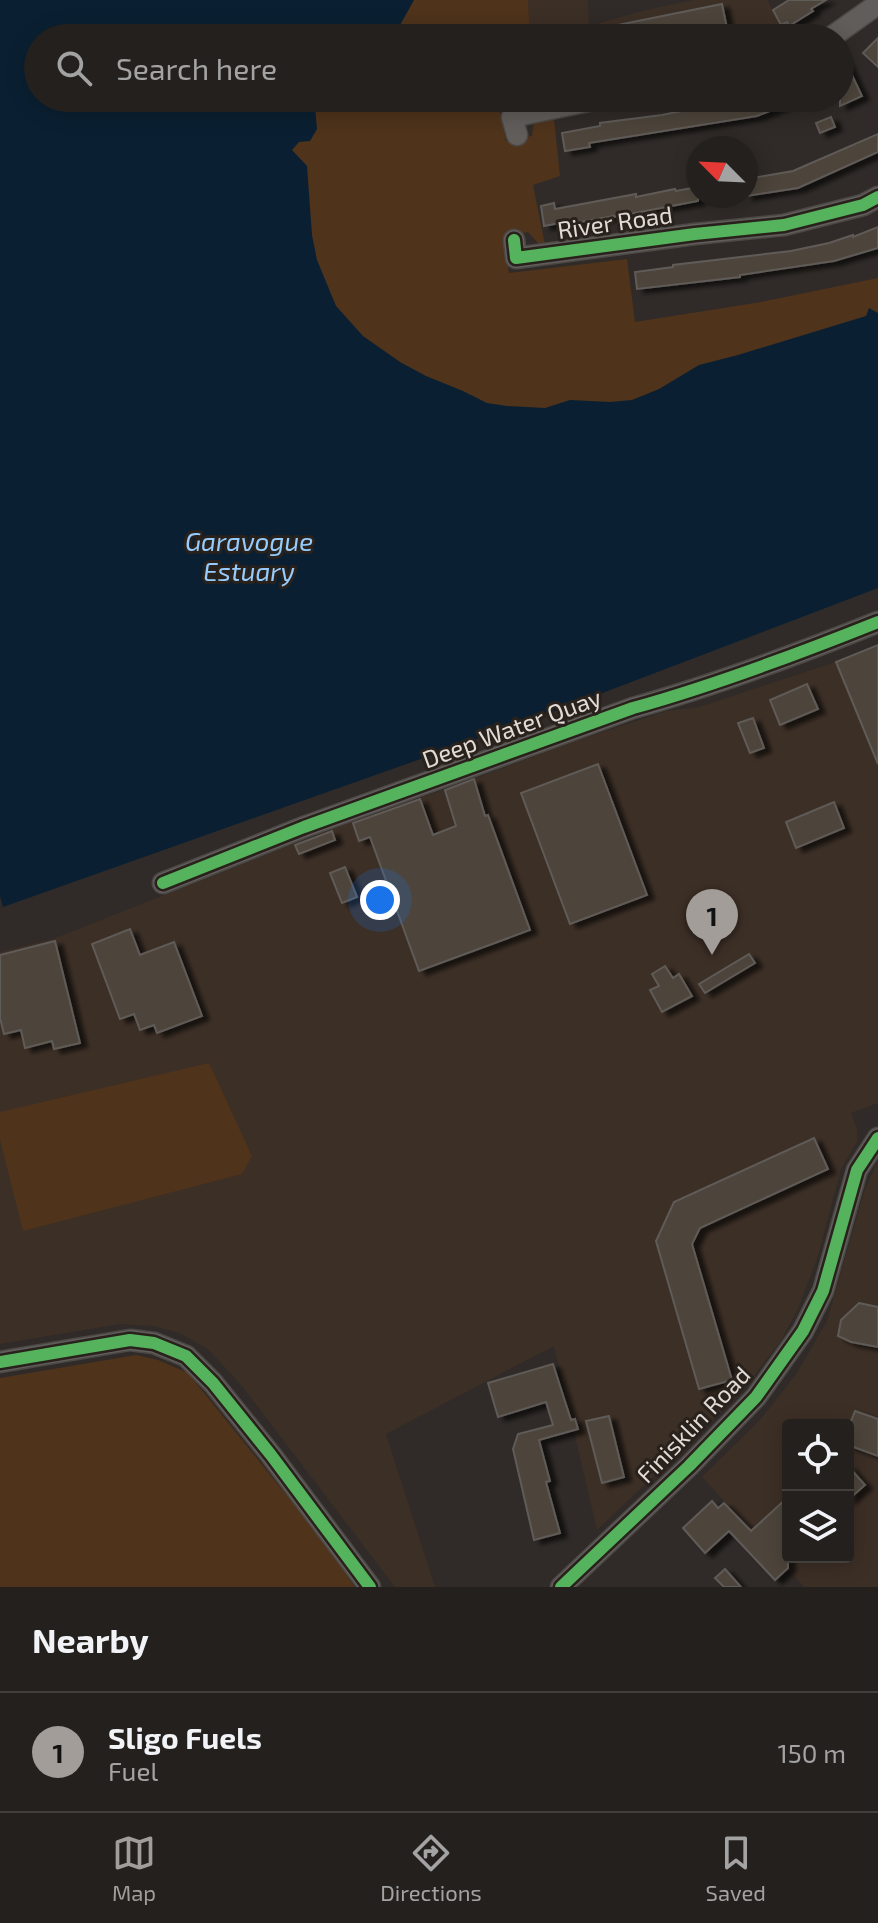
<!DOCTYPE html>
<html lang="en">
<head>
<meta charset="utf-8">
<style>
  body { margin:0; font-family:"Exo 2",sans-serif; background:#302d2b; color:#f1f3f6 }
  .controls { position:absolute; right:24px; bottom:24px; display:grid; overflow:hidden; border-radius:8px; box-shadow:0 4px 20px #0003 }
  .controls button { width:72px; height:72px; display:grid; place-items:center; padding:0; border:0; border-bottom:2px solid #413e3c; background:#24201e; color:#f1f3f6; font:40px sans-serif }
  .compass { position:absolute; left:686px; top:136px; width:72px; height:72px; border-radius:50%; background:#24201e; box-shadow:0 4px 20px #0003; rotate:294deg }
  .you { position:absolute; left:380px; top:900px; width:28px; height:28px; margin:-20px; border:6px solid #fff; border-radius:50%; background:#1a73e8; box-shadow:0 0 0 12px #1a73e833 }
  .badge { display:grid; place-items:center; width:52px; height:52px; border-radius:50%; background:#a39d9a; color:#111; font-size:26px; font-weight:700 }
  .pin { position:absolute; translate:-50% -66px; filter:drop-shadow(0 2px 4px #0008) }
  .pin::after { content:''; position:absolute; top:42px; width:28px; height:24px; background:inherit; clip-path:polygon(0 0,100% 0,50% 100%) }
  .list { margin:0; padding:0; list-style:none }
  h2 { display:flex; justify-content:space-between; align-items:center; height:104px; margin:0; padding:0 32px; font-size:34px }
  h2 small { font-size:26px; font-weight:400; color:#a3a3a4 }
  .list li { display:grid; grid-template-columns:52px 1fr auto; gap:24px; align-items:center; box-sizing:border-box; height:120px; padding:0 32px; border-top:2px solid #413e3c }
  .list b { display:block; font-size:30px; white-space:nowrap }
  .list p { margin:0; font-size:26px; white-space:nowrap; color:#a3a3a4 }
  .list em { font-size:26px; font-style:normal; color:#a3a3a4 }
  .icon { flex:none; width:44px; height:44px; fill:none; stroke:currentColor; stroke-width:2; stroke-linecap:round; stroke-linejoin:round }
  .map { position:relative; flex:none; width:878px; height:1587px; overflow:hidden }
  .search { position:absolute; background:#24201e; box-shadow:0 4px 20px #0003; left:24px; right:24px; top:24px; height:88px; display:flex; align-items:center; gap:20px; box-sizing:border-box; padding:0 28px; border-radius:44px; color:#a3a3a4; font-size:30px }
  .sheet { height:224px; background:#24201e }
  nav { display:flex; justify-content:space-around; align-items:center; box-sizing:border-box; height:112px; border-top:2px solid #413e3c; background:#24201e; font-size:22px; color:#a3a3a4 }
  nav a { display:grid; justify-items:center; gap:4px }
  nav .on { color:#a39d9a }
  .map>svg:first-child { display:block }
  .built { fill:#3c2f26; fill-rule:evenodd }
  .green { fill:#4f331b }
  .water { fill:#0a2032 }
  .building { fill:#4e443b; stroke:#5f5b58; stroke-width:2; filter:url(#shadow) }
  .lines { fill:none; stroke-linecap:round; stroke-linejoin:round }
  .minor-casing { stroke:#4c4845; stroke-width:23 }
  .minor { stroke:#615d5b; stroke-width:20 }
  .cycleway-casing { stroke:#29211b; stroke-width:17 }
  .cycleway { stroke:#56b35d; stroke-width:12 }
  .labels { text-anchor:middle; stroke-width:6; stroke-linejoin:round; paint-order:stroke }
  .street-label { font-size:24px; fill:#e1dbd7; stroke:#29211b }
  .water-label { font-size:26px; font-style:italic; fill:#95ccfd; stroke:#29211b }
</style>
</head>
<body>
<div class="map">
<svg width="878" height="1587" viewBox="0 0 878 1587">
  <defs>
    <filter id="shadow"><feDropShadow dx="7" dy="4" stdDeviation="2" flood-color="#0009"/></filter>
  </defs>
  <rect width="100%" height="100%" fill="#302b28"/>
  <!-- built -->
  <g class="built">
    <polygon points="528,0 588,0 589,26 642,11 693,0 767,0 787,38 530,38"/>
    <polygon points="878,645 878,1103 851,1113 857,1129 857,1142 841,1169 818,1256 798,1309 780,1342 749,1382 699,1433 597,1530 554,1346 386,1434 435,1587 395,1587 242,1386 209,1350 180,1333 153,1326 120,1324 0,1344 0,952 53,939 331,829 474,779 572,742 667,711 699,707 836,662"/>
    <path d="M878 1161V1587H804L702 1477 760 1420 797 1373 827 1321 865 1189ZM788 1425H848V1557H788Z"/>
  </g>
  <!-- green -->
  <g class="green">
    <polygon points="0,0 528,0 530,38 38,38 38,98 497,98 506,141 532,136 533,127 536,121 554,119 560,176 533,185 545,245 538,243 528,232 503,237 509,273 627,259 635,322 761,302 878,278 878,337 0,668"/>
    <polygon points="209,1063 252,1156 242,1174 23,1231 0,1140 0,1112"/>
    <polygon points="136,1355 158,1360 188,1373 317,1533 355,1587 0,1587 0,1378"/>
  </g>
  <!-- water -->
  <polygon class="water" points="0,0 414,0 394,36 386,38 38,38 38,98 317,98 315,107 317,129 310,141 299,142 292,150 307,166 312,235 317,260 336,306 363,336 400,362 426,376 463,391 487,403 507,406 545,408 570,400 610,402 632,400 659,389 699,365 738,355 866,316 869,308 878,313 878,588 542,716 3,907 0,896"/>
  <!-- building -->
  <g class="building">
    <polygon points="789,0 826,0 811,9 813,11 789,26 787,22 781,25 773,10"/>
    <polygon points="722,4 729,38 583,38 583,32"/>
    <polygon points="878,38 878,67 863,53"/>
    <polygon points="840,50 862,96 840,106"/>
    <polygon points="745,98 800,99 757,116 589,143 590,147 565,151 562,133 600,126 600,123 662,115"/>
    <polygon points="831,117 835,127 820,133 816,123"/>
    <polygon points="878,134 878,152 798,188 746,196 746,179 793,171"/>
    <polygon points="698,187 698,201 614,217 614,216 575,223 575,220 544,226 541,206 554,203 555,209 636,194 636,197 675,189 676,191"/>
    <polygon points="878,227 878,248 834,261 740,275 740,277 637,289 635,272 673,267 673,265 791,251 829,243 853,235 853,237"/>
    <polygon points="878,645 878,764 836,662"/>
    <polygon points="807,684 818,709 780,725 770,700"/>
    <polygon points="753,718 764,748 750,753 738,723"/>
    <polygon points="598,764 647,895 570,924 521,793"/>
    <polygon points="474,779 485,816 488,815 530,930 419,971 370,837 359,841 353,823 420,799 433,835 456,826 445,790"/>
    <polygon points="834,802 844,828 796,848 786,822"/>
    <polygon points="332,831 335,840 299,854 295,845"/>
    <polygon points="345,867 357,897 342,903 330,873"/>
    <polygon points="130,929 140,955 174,942 202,1016 157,1033 154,1025 140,1030 134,1014 120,1019 92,944"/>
    <polygon points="55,941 80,1043 54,1049 52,1041 25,1048 21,1030 4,1034 0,1018 0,955"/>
    <polygon points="749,954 755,963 705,993 699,984"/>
    <polygon points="665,966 673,978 679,974 692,996 662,1012 650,990 659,986 652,974"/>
    <polygon points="814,1138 828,1169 700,1228 692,1244 732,1380 699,1389 656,1241 674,1202"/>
    <polygon points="859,1303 878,1307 878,1347 851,1342 838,1336 841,1320"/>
    <polygon points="553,1364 571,1420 575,1419 578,1429 539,1440 550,1481 546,1482 560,1533 534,1540 513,1449 518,1434 553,1425 546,1402 498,1417 488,1383"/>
    <polygon points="855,1411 878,1419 878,1456 848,1445 848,1429"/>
    <polygon points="609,1416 624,1477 602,1483 586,1421"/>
    <polygon points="848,1466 865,1485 848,1500"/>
    <polygon points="788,1497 788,1568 775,1580 729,1531 705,1553 683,1528 712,1501 718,1508 724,1503 751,1531"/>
    <polygon points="725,1569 741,1587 724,1587 715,1578"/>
  </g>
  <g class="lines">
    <defs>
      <g id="minor">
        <polyline points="830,38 878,4"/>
        <polyline points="517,135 512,117 603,98"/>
        <polyline points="514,240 516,258 695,234 784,225 863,205 878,197"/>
        <path d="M163 883 304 827 633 708C716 685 798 654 878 622"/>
        <polyline points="0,1362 130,1340 154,1343 186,1356 213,1383 271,1455 370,1587"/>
        <polyline points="561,1587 689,1466 756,1397 803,1331 823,1291 857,1170 878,1138"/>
      </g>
    </defs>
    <!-- minor casing -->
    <use href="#minor" class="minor-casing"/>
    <!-- minor -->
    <use href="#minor" class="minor"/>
    <defs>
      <g id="cycleway">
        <polyline points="514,240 516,258 695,234 784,225 863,205 878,197"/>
        <path d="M163 883 304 827 633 708C716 685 798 654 878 622"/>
        <polyline points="0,1362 130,1340 154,1343 186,1356 213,1383 271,1455 370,1587"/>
        <polyline points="561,1587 689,1466 756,1397 803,1331 823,1291 857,1170 878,1138"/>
      </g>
    </defs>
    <!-- cycleway casing -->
    <use href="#cycleway" class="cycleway-casing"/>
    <!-- cycleway -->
    <use href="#cycleway" class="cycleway"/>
  </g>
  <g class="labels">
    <!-- street labels -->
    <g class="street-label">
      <text transform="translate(615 223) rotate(-8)" y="8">River Road</text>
      <text transform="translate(512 729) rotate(-20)" y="8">Deep Water Quay</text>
      <text transform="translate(694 1425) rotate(-46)" y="8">Finisklin Road</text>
    </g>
    <!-- water labels -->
    <g class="water-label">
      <text x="249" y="551">Garavogue<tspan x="249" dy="30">Estuary</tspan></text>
    </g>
  </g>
</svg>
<div class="controls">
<button><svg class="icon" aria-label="locate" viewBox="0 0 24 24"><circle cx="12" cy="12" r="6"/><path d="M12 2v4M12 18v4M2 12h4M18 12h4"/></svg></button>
<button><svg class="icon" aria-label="layers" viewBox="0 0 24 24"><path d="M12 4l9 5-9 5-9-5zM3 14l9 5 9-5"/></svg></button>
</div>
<svg class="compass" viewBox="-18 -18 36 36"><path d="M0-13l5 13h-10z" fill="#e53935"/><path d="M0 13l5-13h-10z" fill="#a3a3a4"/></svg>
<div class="you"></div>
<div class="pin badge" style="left:712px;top:955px">1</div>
<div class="search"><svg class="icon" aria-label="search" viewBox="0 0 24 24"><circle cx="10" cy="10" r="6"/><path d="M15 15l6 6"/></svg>Search here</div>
</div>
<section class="sheet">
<h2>Nearby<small></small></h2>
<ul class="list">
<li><span class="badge">1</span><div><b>Sligo Fuels</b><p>Fuel</p></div><em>150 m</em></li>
</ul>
</section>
<nav>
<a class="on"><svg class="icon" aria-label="map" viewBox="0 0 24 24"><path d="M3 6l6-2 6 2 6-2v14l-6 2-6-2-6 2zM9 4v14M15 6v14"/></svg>Map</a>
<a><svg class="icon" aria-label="directions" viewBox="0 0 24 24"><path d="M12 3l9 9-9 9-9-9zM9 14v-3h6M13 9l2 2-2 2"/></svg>Directions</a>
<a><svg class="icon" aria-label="saved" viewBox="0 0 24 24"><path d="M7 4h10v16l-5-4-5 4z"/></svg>Saved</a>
</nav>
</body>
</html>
